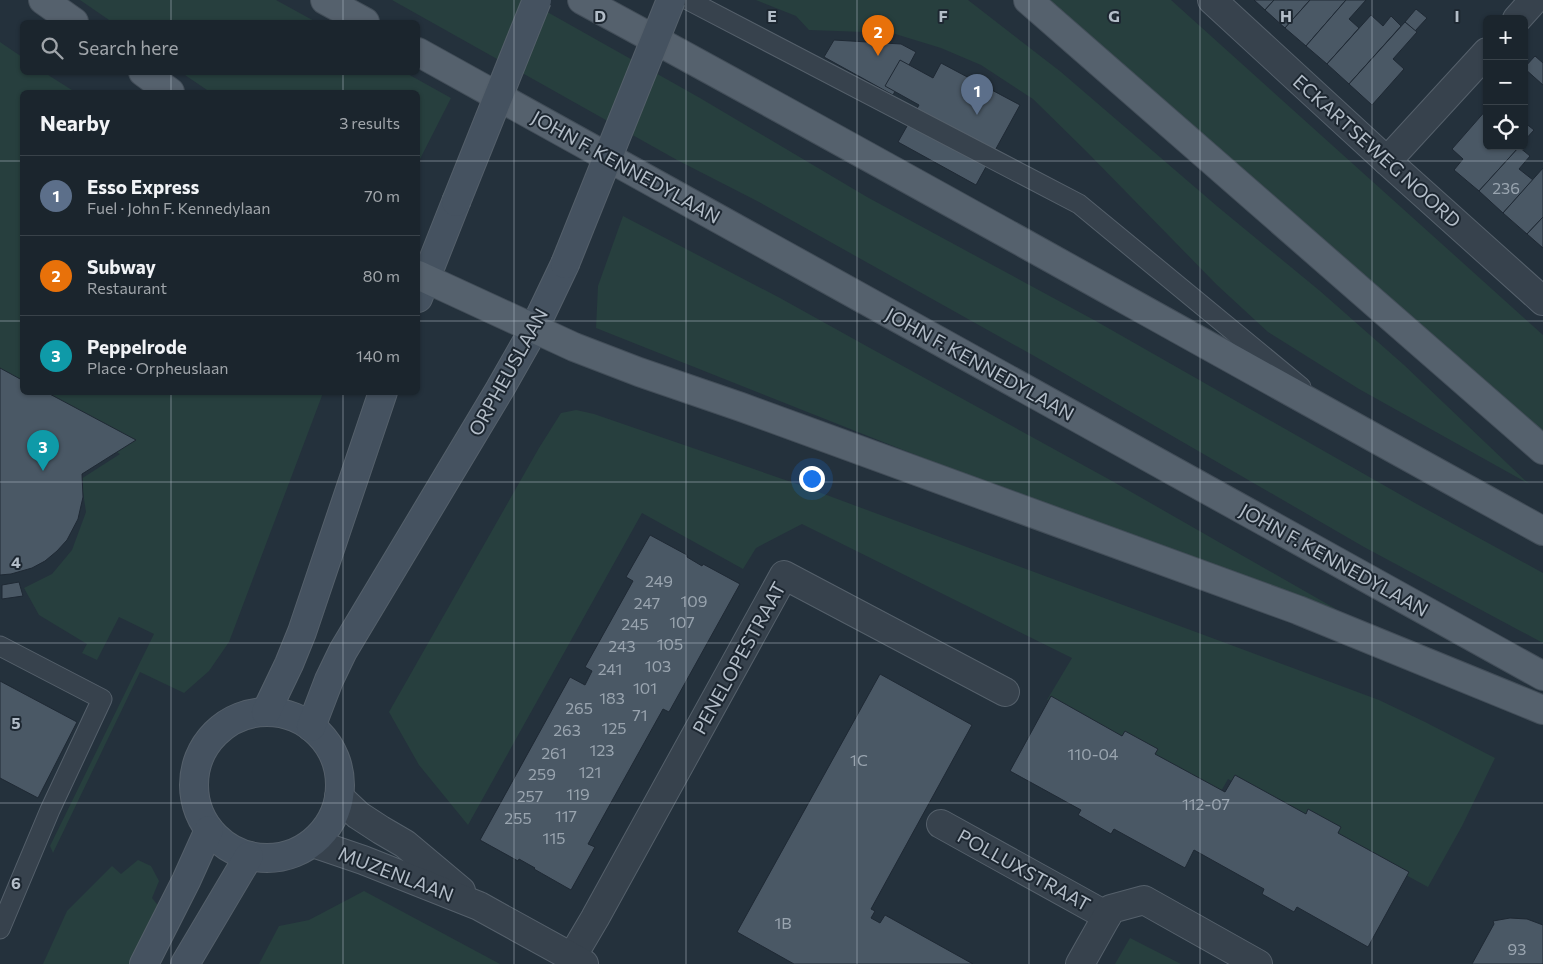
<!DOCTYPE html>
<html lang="en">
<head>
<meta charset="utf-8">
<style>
  body { margin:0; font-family:Commissioner,sans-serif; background:#283139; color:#f1f3f6 }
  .controls { position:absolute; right:15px; top:15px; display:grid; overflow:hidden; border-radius:8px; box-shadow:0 1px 4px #0004 }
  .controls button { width:45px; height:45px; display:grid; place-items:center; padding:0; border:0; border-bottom:1px solid #394249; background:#1b252d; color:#f1f3f6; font:25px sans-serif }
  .you { position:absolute; left:811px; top:478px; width:18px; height:18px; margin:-12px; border:4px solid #fff; border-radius:50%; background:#1a73e8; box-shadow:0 0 0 8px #1a73e833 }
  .badge { display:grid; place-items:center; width:32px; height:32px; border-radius:50%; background:#89bef7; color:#fff; font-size:16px; font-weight:700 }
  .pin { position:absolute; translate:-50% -41px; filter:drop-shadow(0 1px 2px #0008) }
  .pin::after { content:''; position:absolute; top:26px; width:18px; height:15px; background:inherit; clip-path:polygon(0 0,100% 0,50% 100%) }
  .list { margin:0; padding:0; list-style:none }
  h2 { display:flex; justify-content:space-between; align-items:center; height:65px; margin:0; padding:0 20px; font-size:21px }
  h2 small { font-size:16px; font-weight:400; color:#a0a5aa }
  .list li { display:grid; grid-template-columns:32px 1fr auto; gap:15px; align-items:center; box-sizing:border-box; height:80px; padding:0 20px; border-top:1px solid #394249 }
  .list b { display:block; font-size:19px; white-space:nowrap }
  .list p { margin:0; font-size:16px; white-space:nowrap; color:#a0a5aa }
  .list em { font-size:16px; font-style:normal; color:#a0a5aa }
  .icon { flex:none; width:28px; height:28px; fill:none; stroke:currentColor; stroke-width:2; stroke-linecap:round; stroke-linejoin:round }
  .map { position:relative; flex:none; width:1543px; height:964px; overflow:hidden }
  .search { position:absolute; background:#1b252d; box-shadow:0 1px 4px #0004; left:20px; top:20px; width:400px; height:55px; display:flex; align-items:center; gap:12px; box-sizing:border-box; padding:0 18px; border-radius:8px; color:#a0a5aa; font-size:19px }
  .panel { position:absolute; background:#1b252d; box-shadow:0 1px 4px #0004; left:20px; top:90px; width:400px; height:305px; border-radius:8px }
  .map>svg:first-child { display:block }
  .green { fill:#273f3e }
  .building { fill:#4a5865; stroke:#1f2934 }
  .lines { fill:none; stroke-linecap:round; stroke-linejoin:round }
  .service-casing { stroke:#55606b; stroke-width:21 }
  .minor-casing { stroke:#55606b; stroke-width:30 }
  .tertiary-casing { stroke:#55606b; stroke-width:30 }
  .secondary-casing { stroke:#55606b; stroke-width:30 }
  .primary-casing { stroke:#434e59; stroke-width:30 }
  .service { stroke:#37424d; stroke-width:19 }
  .minor { stroke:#37424d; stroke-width:28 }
  .tertiary { stroke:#37424d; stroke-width:28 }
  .secondary { stroke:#455260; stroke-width:28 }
  .primary { stroke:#55616d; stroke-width:28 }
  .secondary-bridge-casing { stroke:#55606b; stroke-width:30; stroke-linecap:butt }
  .secondary-bridge { stroke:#455260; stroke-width:28 }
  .grid { fill:none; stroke:#b3bdc8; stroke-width:1; stroke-opacity:0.55 }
  .labels { text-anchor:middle; stroke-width:4; stroke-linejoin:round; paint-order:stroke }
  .number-label { font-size:16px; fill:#99a4af }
  .street-label { font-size:19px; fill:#b3bdc8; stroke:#1d2731 }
  .grid-label { font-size:16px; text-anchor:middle; font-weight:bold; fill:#b3bdc8; stroke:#1d2731; stroke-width:4; stroke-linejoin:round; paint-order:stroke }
</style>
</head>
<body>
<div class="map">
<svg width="1543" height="964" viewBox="0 0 1543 964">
  <rect width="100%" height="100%" fill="#24313c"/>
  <!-- green -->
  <g class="green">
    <polygon points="80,0 276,0 316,22 112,22"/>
    <polygon points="392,0 526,0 700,98 867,197 1094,320 1415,503 1543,573 1543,643 1364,547 1036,357 759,202 677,160"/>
    <polygon points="756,0 968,0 1061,72 1218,207 1320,291 1404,365 1529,484 1359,389 1268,332 1217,285 1087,152 1033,99 981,65 941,48 892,33 809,30 796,16"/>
    <polygon points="1040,0 1171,0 1543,335 1543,435"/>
    <polygon points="0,42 22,57 22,72 45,73 75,92 22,92 22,392 323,393 229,642 209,671 184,693 140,672 53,853 50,846 154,634 119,617 97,660 82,653 87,644 39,615 24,588 52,574 72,550 86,512 81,479 120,454 0,379"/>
    <polygon points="182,73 406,73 451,98 418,163 418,92 210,92"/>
    <polygon points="623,216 780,298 870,348 1112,481 1336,609 1275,590 979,480 596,328 598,286"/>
    <polygon points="576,410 594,414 797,484 1379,700 1425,722 1495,758 1462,826 1428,887 1228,779 1220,793 1047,700 1072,658 802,524 756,548 743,569 642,513 468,825 419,765 389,712 539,448 561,413"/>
    <polygon points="138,860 151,866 159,881 152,898 160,908 129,964 43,964 67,911 112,866 121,874"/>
    <polygon points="364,891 500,964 259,964 279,926 309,920"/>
    <polygon points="1130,938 1181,964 1115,964"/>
  </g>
  <!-- building -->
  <g class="building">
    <polygon points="1254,0 1274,0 1265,10"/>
    <polygon points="1274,0 1310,0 1285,28 1265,10"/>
    <polygon points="1310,0 1346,0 1306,46 1285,28"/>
    <polygon points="1346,0 1366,0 1349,19 1359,28 1327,64 1306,46"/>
    <polygon points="1416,9 1427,18 1415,31 1405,22"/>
    <polygon points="1371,15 1383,26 1391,16 1401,26 1349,84 1327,64"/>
    <polygon points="1405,22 1417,32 1393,59 1404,69 1372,105 1349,84"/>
    <polygon points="834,40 901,44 916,52 893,95 824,57"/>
    <polygon points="1535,56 1543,63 1543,85 1524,68"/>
    <polygon points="900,60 933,78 941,63 1020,105 976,185 898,142 919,105 885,86"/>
    <polygon points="1487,109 1487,146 1520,146 1479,191 1454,170 1463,159 1452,149"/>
    <polygon points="1524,122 1534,130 1524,141"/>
    <polygon points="1519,147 1530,156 1519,169 1533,180 1503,213 1479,191"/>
    <polygon points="1543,168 1543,217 1527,234 1503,213"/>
    <polygon points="1543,217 1543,248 1527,234"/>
    <polygon points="0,368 22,380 22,392 46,392 136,440 82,474 83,497 78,519 67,540 57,551 45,561 32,568 11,574 0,575"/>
    <polygon points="650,535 687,555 687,557 702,566 703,564 740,584 669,712 663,709 588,844 595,847 571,890 534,869 535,868 519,859 518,861 480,840 570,677 585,685 592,671 585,667 633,581 626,577"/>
    <polygon points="19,582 23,596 2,599 2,585"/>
    <polygon points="880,674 972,725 871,909 875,911 871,918 880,923 885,915 973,964 794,964 737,932"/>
    <polygon points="0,681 77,722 38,798 0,778"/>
    <polygon points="1051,696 1122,736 1125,731 1158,749 1155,754 1225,792 1235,775 1306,814 1308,809 1341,827 1338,833 1409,872 1368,947 1297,907 1294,912 1262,894 1264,889 1194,850 1185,868 1114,829 1111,834 1078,815 1081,810 1010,771"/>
    <polygon points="1510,918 1527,919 1543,925 1543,964 1472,964 1494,924 1493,921"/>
  </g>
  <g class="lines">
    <defs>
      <g id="service">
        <polyline points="688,0 1079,204 1301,387"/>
        <polyline points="0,646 102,699 50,810 0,929"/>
      </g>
      <g id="minor">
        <polyline points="1212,0 1387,161 1543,301"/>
        <polyline points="1517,19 1534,0"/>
        <polyline points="1387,161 1487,52"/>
        <polyline points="941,824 1107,916"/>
        <polyline points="572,957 595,918 784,575 1005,692"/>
        <polyline points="1080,964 1111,909 1144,900 1258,964"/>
      </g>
      <g id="tertiary">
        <polyline points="339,797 358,815 381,830 405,844 461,891"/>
        <polyline points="313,843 363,860 479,906 584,964"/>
      </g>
      <g id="secondary">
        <polyline points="418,298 456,202"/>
        <circle cx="267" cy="785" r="73"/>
        <polyline points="266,712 289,664 302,632 383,392"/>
        <polyline points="311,727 329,680 343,651 500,389 534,329 565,264"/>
        <polyline points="144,964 186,881 209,830"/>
        <polyline points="185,964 249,856"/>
      </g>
      <g id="primary">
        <polyline points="43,0 74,22"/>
        <polyline points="325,0 365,22"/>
        <path d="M582 0C904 174 1222 355 1543 531"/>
        <polyline points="1028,0 1543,450"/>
        <polyline points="418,52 1543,676"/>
        <polyline points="143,72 170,92"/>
        <polyline points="418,275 574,347 639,372 741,407 1298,610 1543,710"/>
      </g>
    </defs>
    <!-- service casing -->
    <use href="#service" class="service-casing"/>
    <!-- minor casing -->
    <use href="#minor" class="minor-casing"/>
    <!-- tertiary casing -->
    <use href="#tertiary" class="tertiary-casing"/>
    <!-- secondary casing -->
    <use href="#secondary" class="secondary-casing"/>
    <!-- primary casing -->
    <use href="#primary" class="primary-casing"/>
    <!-- service -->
    <use href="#service" class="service"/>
    <!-- minor -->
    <use href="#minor" class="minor"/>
    <!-- tertiary -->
    <use href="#tertiary" class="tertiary"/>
    <!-- secondary -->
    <use href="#secondary" class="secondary"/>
    <!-- primary -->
    <use href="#primary" class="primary"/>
    <defs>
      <g id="secondary-bridge">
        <polyline points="456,202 537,0"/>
        <polyline points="565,264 671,0"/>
      </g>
    </defs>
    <!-- secondary-bridge casing -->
    <use href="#secondary-bridge" class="secondary-bridge-casing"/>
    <!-- secondary-bridge -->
    <use href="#secondary-bridge" class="secondary-bridge"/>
  </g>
  <!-- grid -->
  <path class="grid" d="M171 0V22M343 0V22M514 0V964M686 0V964M857 0V964M1029 0V964M1200 0V964M1372 0V964M171 72V92M343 72V92M0 161H22M418 161H1543M0 321H22M418 321H1543M171 392V964M343 392V964M0 482H1543M0 643H1543M0 803H1543"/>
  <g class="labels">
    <!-- number labels -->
    <g class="number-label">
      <text x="1506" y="194">236</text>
      <text x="659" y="587">249</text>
      <text x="694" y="607">109</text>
      <text x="647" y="609">247</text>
      <text x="682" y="628">107</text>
      <text x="635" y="630">245</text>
      <text x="670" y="650">105</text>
      <text x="622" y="652">243</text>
      <text x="658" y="672">103</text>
      <text x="610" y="675">241</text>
      <text x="645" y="694">101</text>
      <text x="612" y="704">183</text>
      <text x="579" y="714">265</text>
      <text x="640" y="721">71</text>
      <text x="614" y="734">125</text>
      <text x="567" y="736">263</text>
      <text x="602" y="756">123</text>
      <text x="554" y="759">261</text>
      <text x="1093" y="760">110-04</text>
      <text x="859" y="766">1C</text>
      <text x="590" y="778">121</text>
      <text x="542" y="780">259</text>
      <text x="578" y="800">119</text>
      <text x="530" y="802">257</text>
      <text x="1206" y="810">112-07</text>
      <text x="566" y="822">117</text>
      <text x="518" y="824">255</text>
      <text x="554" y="844">115</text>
      <text x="783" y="929">1B</text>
      <text x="1517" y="955">93</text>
    </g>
    <!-- street labels -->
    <g class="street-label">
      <text transform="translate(1377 151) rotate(42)" y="7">ECKARTSEWEG NOORD</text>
      <text transform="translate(626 167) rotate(29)" y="7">JOHN F. KENNEDYLAAN</text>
      <text transform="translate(980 364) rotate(29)" y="7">JOHN F. KENNEDYLAAN</text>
      <text transform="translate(508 372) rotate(-61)" y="7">ORPHEUSLAAN</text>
      <text transform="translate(1334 560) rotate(29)" y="7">JOHN F. KENNEDYLAAN</text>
      <text transform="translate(739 658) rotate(-61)" y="7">PENELOPESTRAAT</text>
      <text transform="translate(1024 870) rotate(29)" y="7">POLLUXSTRAAT</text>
      <text transform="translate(396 874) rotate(21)" y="7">MUZENLAAN</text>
    </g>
  </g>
  <g class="grid-label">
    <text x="600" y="22">D</text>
    <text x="772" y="22">E</text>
    <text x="943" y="22">F</text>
    <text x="1114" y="22">G</text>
    <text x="1286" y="22">H</text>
    <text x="1457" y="22">I</text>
    <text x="16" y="568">4</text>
    <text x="16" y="729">5</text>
    <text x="16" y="889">6</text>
  </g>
</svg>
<div class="controls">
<button>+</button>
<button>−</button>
<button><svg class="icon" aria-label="locate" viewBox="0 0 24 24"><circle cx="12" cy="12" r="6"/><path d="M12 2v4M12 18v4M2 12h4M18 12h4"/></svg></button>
</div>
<div class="you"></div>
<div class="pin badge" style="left:977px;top:115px;background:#5c6f8a">1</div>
<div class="pin badge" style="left:878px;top:56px;background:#e8710a">2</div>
<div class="pin badge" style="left:43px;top:471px;background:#0f9aa8">3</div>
<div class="search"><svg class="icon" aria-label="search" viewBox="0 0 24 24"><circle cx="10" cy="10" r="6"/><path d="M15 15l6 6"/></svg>Search here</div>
<section class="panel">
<h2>Nearby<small>3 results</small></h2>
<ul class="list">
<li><span class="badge" style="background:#5c6f8a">1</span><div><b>Esso Express</b><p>Fuel · John F. Kennedylaan</p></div><em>70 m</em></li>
<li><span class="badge" style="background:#e8710a">2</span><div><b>Subway</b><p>Restaurant</p></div><em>80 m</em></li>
<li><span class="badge" style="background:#0f9aa8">3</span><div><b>Peppelrode</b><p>Place · Orpheuslaan</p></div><em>140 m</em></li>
</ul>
</section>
</div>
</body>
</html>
